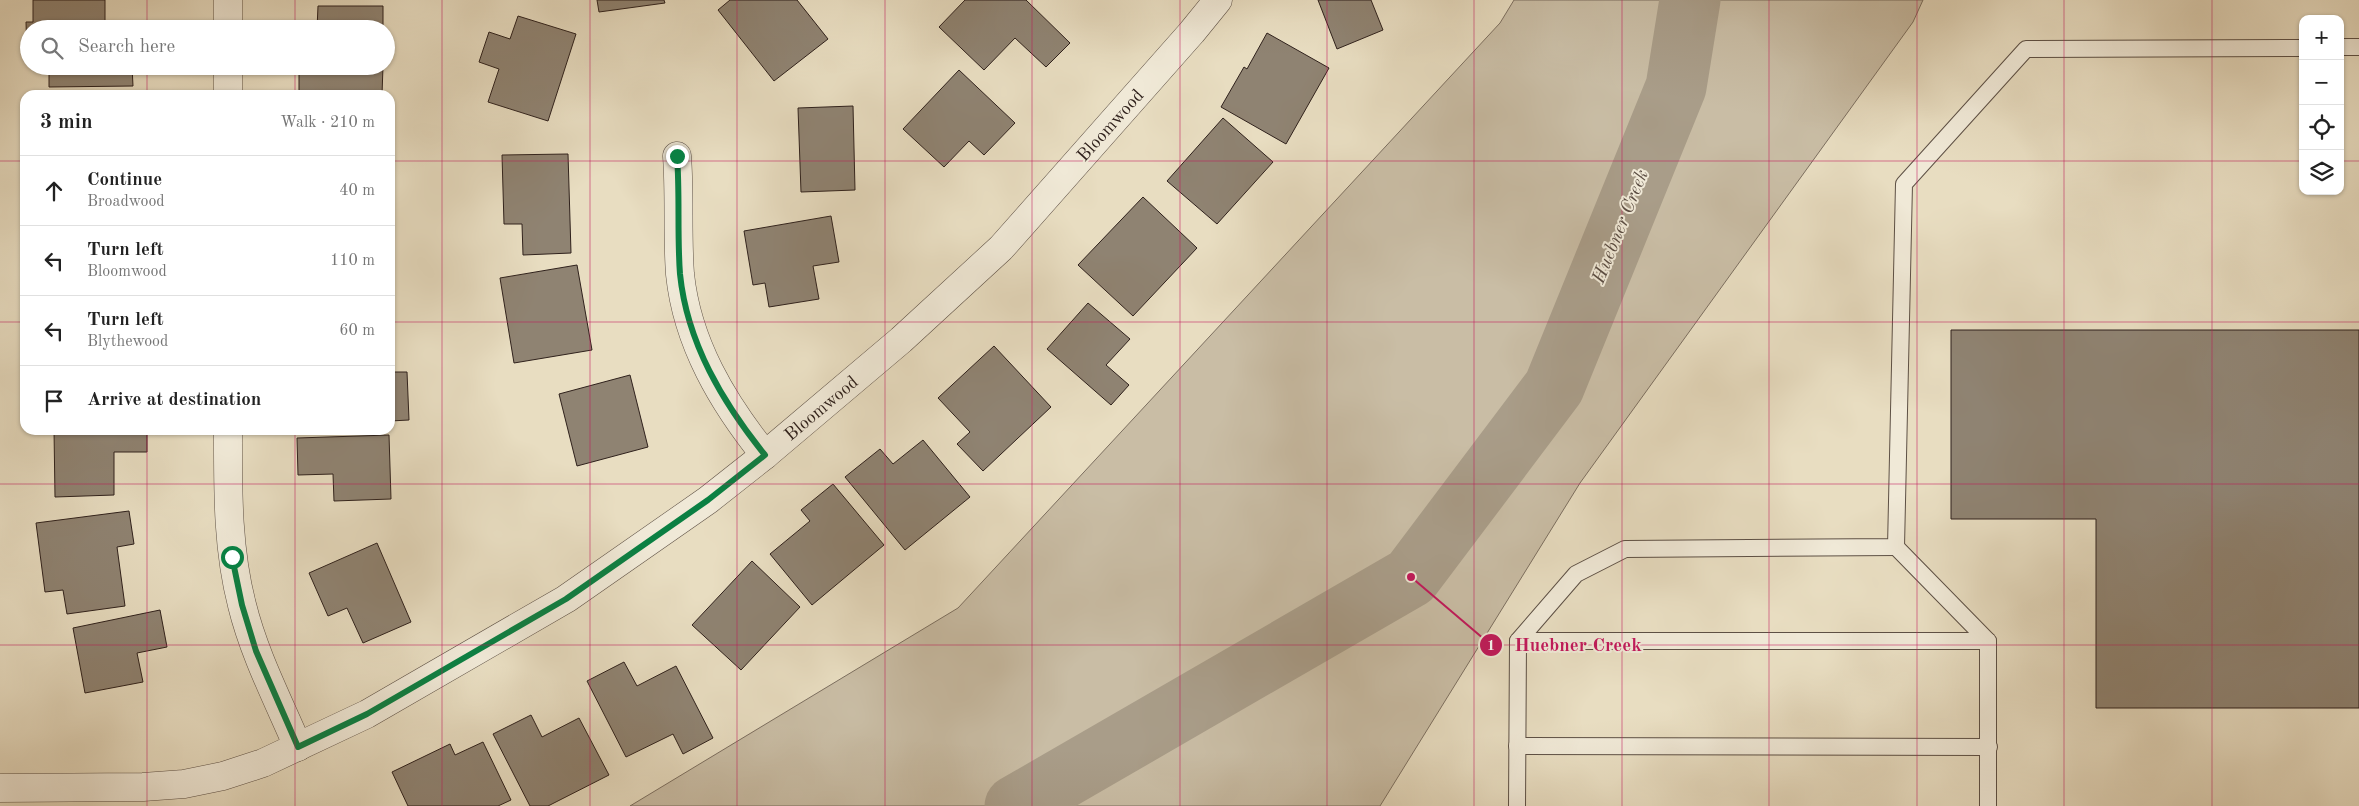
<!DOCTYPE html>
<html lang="en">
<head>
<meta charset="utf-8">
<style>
  body { margin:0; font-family:"Old Standard TT",serif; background:#f6f6f6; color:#222 }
  .controls { position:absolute; right:15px; top:15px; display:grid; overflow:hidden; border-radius:10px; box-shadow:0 1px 4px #0004 }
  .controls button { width:45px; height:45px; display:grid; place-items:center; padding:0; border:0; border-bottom:1px solid #e0e0e0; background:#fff; color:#222; font:25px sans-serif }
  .stop { position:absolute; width:15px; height:15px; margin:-11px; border:4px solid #0b8043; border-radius:50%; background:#fff }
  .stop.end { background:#0b8043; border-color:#fff; box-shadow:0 1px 5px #0008 }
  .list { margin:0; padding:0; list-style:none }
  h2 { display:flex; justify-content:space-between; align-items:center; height:65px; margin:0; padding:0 20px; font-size:21px }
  h2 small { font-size:16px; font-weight:400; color:#767676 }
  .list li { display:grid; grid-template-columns:32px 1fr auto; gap:15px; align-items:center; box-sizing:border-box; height:70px; padding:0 20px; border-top:1px solid #e0e0e0 }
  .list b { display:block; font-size:19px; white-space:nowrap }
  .list p { margin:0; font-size:16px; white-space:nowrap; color:#767676 }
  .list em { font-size:16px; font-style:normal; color:#767676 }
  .icon { flex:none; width:28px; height:28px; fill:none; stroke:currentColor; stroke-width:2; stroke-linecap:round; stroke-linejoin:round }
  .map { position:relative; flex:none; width:2359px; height:806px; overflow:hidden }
  .search { position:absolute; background:#fff; box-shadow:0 1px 4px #0004; left:20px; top:20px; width:375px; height:55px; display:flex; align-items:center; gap:12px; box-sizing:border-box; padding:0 18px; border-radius:28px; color:#767676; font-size:19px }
  .panel { position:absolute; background:#fff; box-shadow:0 1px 4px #0004; left:20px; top:90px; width:375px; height:345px; border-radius:15px }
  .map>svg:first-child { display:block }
  .green { fill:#c9bda5; stroke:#7c6f60 }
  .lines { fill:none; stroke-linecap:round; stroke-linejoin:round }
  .river { stroke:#a99d89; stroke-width:61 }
  .building { fill:#8f8372; stroke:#2f211c }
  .service-casing { stroke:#5d5045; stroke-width:18 }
  .minor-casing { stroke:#5d5045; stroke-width:29 }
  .service { stroke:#f0e9d7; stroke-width:16 }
  .minor { stroke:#f0e9d7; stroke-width:28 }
  .route { stroke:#0b8043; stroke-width:6 }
  .grid { fill:none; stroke:#c2185b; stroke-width:1; stroke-opacity:0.55 }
  .labels { text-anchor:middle; stroke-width:4; stroke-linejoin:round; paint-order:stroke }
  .street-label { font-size:18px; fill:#2f211c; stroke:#f0e9d7 }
  .water-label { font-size:19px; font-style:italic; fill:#5a4c42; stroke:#f0e9d7 }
  .leader { fill:none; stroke:#c2185b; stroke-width:2 }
  .callout-dot { fill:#c2185b; stroke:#f0e9d7; stroke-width:2 }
  .mark-label { font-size:15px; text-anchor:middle; font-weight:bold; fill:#fff }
  .callout-label { font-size:19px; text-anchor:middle; font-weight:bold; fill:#c2185b; stroke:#f0e9d7; stroke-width:4; stroke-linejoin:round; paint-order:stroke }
</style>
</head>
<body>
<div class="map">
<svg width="2359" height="806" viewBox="0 0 2359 806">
  <rect width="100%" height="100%" fill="#e8ddc1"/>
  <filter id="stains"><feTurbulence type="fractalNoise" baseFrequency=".004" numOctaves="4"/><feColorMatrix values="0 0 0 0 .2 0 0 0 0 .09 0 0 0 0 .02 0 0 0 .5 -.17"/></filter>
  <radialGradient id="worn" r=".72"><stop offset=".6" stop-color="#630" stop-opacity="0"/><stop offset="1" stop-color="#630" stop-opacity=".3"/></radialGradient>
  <!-- green -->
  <polygon class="green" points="1514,0 1923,0 1913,22 1580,483 1380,806 630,806 958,608 1500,23"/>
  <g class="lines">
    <!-- river -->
    <polyline class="river" points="1015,806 1411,577 1554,387 1676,87 1690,0"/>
  </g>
  <!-- building -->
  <g class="building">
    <polygon points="33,0 105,0 105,29 29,29 29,56 27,56 26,22 33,22"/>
    <polygon points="597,0 664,0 665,3 599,12"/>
    <polygon points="730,0 797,0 828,39 774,81 718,10"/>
    <polygon points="965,0 1026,0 1070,43 1046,67 1015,38 984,70 939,27"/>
    <polygon points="1318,0 1371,0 1383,30 1337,49"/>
    <polygon points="318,6 383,6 383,29 317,29"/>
    <polygon points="518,16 576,34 548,121 488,102 499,69 479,62 489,32 510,39"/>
    <polygon points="1267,33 1329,68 1286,144 1221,107 1244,67 1247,69"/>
    <polygon points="49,66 132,66 133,86 49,87"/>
    <polygon points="299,66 383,66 382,95 299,95"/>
    <polygon points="959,70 1015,123 984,155 969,141 944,167 903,129"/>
    <polygon points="853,106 855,190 801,192 798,108"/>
    <polygon points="1223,118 1273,162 1217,224 1167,181"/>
    <polygon points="568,154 571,253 523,255 522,224 504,224 502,155"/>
    <polygon points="1143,197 1197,248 1133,316 1078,265"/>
    <polygon points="831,216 839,262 813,266 819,299 769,307 765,283 753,285 744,231"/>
    <polygon points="577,265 592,350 514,363 500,278"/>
    <polygon points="1088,303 1130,339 1106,365 1129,385 1111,405 1047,349"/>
    <polygon points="1951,330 2359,330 2359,708 2096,708 2096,519 1951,519"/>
    <polygon points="994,346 1051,407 983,471 957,444 970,432 938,398"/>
    <polygon points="390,372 407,372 409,420 390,421"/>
    <polygon points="630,375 648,447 577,466 559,394"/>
    <polygon points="54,430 147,430 147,452 114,452 114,495 55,497"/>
    <polygon points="389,435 391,499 334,501 333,474 298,475 297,438"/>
    <polygon points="923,440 970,497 905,550 845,477 880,449 893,464"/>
    <polygon points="833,484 884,545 812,605 770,554 810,521 801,510"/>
    <polygon points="129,511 134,544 117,547 125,606 67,614 63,590 45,592 36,523"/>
    <polygon points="377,543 411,622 363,643 347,608 328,616 309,573"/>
    <polygon points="752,561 800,607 741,670 692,625"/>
    <polygon points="160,610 167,647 137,653 143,682 85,693 73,628"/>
    <polygon points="624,662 637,686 676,666 713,738 683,754 673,734 626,757 587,681"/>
    <polygon points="531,715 542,737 579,718 609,775 548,806 530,806 493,734"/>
    <polygon points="483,742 511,800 498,806 408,806 392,772 450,744 455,755"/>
  </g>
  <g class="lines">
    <defs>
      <g id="service">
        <polyline points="2340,47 2359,47"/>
        <polyline points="1896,547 1988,641 1988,806"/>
        <polyline points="1518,641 1988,641"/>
        <polyline points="1517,746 1989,747"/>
        <polyline points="1517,806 1518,641 1576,574 1625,549 1896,547 1904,184 2026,49 2303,48"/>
      </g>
      <g id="minor">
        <polyline points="228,0 228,29"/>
        <polyline points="228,66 228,95"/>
        <path d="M677 156C680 195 677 235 680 274 687 343 723 403 765 455"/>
        <path d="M228 430C228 489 227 547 242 605 254 654 278 700 298 747"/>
        <polyline points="0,788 143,787 184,784 223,776 263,763 367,714 566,599 708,500 765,455 901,340 1001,248 1192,32 1218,0"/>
      </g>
    </defs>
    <!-- service casing -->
    <use href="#service" class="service-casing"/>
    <!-- minor casing -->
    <use href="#minor" class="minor-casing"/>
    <!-- service -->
    <use href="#service" class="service"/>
    <!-- minor -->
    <use href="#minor" class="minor"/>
  </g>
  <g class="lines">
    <!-- route -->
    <path class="route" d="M232 557 242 605 256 651 298 747 367 714 566 599 708 500 765 455C723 403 687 343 680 274 677 235 680 195 677 156"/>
  </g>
  <!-- grid -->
  <path class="grid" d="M147 0V29M295 0V29M442 0V806M590 0V806M737 0V806M885 0V806M1032 0V806M1180 0V806M1327 0V806M1474 0V806M1622 0V806M1769 0V806M1917 0V806M2064 0V806M2212 0V806M147 66V95M295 66V95M0 161H25M390 161H2303M2340 161H2359M0 322H25M390 322H2359M147 430V806M295 430V806M0 484H2359M0 645H2359"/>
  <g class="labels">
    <!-- street labels -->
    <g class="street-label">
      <text transform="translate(1110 125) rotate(-48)" y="6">Bloomwood</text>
      <text transform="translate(821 408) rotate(-40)" y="6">Bloomwood</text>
    </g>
    <!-- water labels -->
    <g class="water-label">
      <text transform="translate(1619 226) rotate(-68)" y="7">Huebner Creek</text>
    </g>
  </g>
  <!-- callouts -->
  <path class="leader" d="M1411 577L1491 645"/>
  <g class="callout-dot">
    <circle cx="1411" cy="577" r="5"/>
    <circle cx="1491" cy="645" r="12"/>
  </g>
  <g class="mark-label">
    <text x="1491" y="650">1</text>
  </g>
  <g class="callout-label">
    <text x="1578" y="651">Huebner Creek</text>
  </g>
  <rect width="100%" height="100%" filter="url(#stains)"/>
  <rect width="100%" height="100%" fill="url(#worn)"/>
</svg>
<div class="controls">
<button>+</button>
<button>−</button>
<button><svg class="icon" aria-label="locate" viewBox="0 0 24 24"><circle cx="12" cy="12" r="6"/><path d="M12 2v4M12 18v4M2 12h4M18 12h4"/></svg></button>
<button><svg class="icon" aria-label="layers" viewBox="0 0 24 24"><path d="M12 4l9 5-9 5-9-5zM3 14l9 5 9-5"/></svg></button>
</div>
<div class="stop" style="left:232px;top:557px"></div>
<div class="stop end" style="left:677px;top:156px"></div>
<div class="search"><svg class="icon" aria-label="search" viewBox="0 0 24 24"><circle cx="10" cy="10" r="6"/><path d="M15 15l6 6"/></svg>Search here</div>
<section class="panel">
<h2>3 min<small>Walk · 210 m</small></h2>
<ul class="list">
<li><svg class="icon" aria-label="ahead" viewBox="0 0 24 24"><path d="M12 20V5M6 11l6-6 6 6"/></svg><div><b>Continue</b><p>Broadwood</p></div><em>40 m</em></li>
<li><svg class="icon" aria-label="left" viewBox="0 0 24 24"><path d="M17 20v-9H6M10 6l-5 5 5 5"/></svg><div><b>Turn left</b><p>Bloomwood</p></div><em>110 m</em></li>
<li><svg class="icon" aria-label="left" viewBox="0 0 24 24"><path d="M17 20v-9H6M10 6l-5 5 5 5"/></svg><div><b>Turn left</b><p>Blythewood</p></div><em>60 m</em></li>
<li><svg class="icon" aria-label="arrive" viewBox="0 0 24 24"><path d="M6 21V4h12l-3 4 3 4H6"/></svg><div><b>Arrive at destination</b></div></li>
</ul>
</section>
</div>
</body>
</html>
